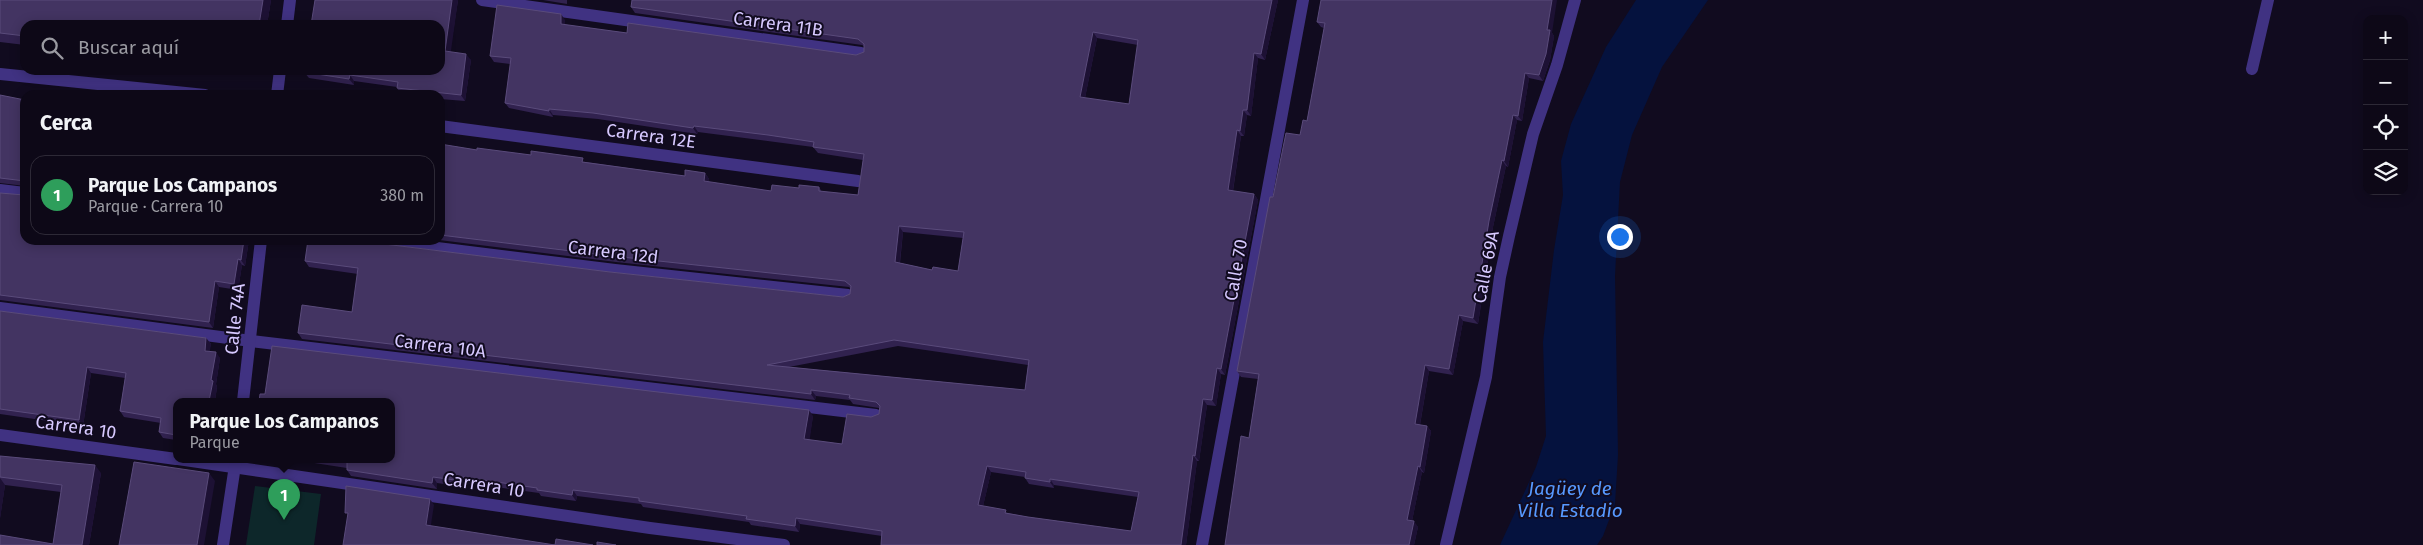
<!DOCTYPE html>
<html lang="es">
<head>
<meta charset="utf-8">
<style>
  body { margin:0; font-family:"Fira Sans",sans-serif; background:#1b1624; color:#f1f3f6 }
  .controls { position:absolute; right:15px; top:15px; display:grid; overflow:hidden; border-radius:10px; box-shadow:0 2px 12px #0003 }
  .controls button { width:45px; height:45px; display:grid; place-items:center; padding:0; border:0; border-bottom:1px solid #2d2936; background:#0d0817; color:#f1f3f6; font:25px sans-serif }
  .you { position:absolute; left:1619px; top:236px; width:18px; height:18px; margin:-12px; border:4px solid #fff; border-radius:50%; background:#1a73e8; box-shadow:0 0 0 8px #1a73e833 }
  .badge { display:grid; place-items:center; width:32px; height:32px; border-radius:50%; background:#2563eb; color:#fff; font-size:16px; font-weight:700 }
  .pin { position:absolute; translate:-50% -41px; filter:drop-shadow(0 1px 2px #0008) }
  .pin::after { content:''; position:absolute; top:26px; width:18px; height:15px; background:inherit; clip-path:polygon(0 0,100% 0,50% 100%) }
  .popup { position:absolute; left:173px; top:398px; width:222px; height:65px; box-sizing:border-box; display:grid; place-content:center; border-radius:10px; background:#0d0817; filter:drop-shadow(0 1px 4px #0005); font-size:16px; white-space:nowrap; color:#9a9aa1 }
  .popup b { font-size:19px; color:#f1f3f6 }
  .popup::after { content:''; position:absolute; left:50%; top:100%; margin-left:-10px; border:10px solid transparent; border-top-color:#0d0817 }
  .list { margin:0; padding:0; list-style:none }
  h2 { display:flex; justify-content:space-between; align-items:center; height:65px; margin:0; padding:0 20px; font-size:21px }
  h2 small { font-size:16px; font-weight:400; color:#9a9aa1 }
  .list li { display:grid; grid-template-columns:32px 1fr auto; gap:15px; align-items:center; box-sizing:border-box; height:80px; margin:0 10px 10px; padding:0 10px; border:1px solid #2d2936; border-radius:15px }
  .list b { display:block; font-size:19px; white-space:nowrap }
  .list p { margin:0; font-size:16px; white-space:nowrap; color:#9a9aa1 }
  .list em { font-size:16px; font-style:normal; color:#9a9aa1 }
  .icon { flex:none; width:28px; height:28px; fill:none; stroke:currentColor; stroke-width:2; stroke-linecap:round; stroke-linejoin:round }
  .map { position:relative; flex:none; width:2423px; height:545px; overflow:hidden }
  .search { position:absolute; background:#0d0817; box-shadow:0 2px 12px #0003; left:20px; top:20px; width:425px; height:55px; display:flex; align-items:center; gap:12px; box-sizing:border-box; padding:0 18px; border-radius:15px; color:#9a9aa1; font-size:19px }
  .panel { position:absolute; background:#0d0817; box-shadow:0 2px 12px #0003; left:20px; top:90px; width:425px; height:155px; border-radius:15px }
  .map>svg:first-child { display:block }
  .green { fill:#0d272a }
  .water { fill:#05123e }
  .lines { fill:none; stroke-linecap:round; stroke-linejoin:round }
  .minor { stroke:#403282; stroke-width:12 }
  .wall { fill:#31224f; fill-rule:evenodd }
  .shaded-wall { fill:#1d1134 }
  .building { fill:#433462; stroke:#5a4b7b; fill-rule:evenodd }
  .labels { text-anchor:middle; stroke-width:4; stroke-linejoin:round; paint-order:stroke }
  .street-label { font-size:18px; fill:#d7c9ff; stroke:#110b1f }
  .water-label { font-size:19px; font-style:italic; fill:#5799ff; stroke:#110b1f }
</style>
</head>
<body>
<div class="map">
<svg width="2423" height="545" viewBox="0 0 2423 545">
  <rect width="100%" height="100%" fill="#110b1f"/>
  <!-- green -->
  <polygon class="green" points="255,486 321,494 314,545 246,545"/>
  <!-- water -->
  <polygon class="water" points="1636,0 1708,0 1662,67 1632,135 1620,182 1615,276 1618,455 1615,504 1603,536 1597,545 1500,545 1536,467 1546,436 1543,342 1554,250 1563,195 1561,161 1571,124 1606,47"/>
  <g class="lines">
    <!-- minor -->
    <g class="minor">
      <polyline points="482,0 861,53"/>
      <polyline points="287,25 290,0"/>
      <polyline points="2252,69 2268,0"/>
      <polyline points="0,74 205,95"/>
      <polyline points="277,95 280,70"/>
      <polyline points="440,126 858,181"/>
      <polyline points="0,190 25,193"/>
      <polyline points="373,240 615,270 848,295"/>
      <polyline points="0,308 251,341 876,415"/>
      <polyline points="243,401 261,240"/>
      <polyline points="0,435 176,459"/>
      <polyline points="178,459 650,528 784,545"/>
      <polyline points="223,545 236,459"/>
      <polyline points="1202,545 1303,0"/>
      <polyline points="1446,545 1486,377 1500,277 1509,236 1533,134 1557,65 1575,0"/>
    </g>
  </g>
  <!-- wall -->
  <g class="wall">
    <polygon points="0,0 271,0 267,25 25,25 25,45 0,42"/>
    <polygon points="458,0 450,52 471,60 465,101 440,99 440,95 401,94 397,88 397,87 354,81 354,85 309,78 304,72"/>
    <polygon points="543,0 567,0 567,4"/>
    <path d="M1278 0 1265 60 1258 58 1251 116 1247 115 1244 136H1241L1233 191 1254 194 1258 200 1225 375 1221 374 1216 406 1207 405 1199 461H1197L1186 545H881L882 536 800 524 799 532 751 525 749 522 643 507 641 504 577 496 576 501 541 496 539 493 467 483 466 487 437 483V489L351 476 347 470V468L288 459H392L265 394 813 416 809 440 842 444 871 417 879 414V408L853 404 850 400 816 396 815 400 302 339 298 333 352 312 358 274 309 267 305 261 366 241 368 242 610 272 843 297 850 294 851 289 849 287 616 262 439 240H440V144L477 150 586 162 685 176 705 173 709 179 708 182 771 191 799 188 819 187 822 192 858 195 863 160 818 153 813 147 698 132 697 134 598 119 553 115V117L509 108 505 103 511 64 494 62 490 56 565 20V25L627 33 856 55 864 52V46L862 45 635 13 631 7ZM1097 38 1138 45 1129 104 1085 98ZM903 232 963 238 958 271 932 270 900 263ZM898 346 1028 365 1025 390 789 367ZM991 472 1025 477V478L1029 484 1054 488V485L1138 497 1131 531 1028 517 1008 513 983 506Z"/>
    <polygon points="1317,22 1552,33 1554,36 1550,60 1543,81 1529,78 1522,121 1517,120 1508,167 1506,166 1493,227 1478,324 1463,321 1453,375 1429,371 1420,425 1427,426 1431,431 1424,473 1422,472 1412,521 1418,527 1414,545 1225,545 1249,438 1258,379 1241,377 1237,371 1273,197 1307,121 1324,28 1321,27"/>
    <polygon points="246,70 261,70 260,72"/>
    <polygon points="0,95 25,100 25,186 0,183"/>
    <polygon points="0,193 249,240 245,266 242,265 238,290 219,287 213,328 0,300"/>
    <polygon points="0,311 206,338 211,344 209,351 220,358 216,384 217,387 215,401 176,401 176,440 163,438 159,432 161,423 124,417 120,411 125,378 91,373 83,426 0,414"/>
    <polygon points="0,456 101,473 89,545 0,545 53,544 61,492 5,485 0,518"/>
  </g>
  <!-- shaded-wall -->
  <g class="shaded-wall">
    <polygon points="263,0 271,0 267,25 259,25"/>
    <polygon points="452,0 458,0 450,58 445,51"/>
    <polygon points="1272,0 1278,0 1265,60 1261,54"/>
    <polygon points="1552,0 1557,0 1552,33 1554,36 1550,60 1543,81 1539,75"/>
    <polygon points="561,14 565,20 565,30 561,24"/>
    <polygon points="1093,32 1097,38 1084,103 1080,97"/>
    <polygon points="1254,53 1258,58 1251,116 1247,110"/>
    <polygon points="466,54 471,60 465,101 461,95"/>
    <polygon points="1525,73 1529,78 1522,121 1518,116"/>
    <polygon points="350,75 354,81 354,85 349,79"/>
    <polygon points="549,109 553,115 553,117 549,111"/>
    <polygon points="1243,110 1247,115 1244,136 1240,131"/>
    <polygon points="1513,115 1517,120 1508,167 1504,161"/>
    <polygon points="694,126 698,132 697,134 693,128"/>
    <polygon points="1237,130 1241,136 1232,196 1228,190"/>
    <polygon points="1502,160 1506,166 1493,227 1478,324 1473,318 1489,221"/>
    <polygon points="705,173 709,179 708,187 704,181"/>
    <polygon points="1254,194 1258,200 1225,375 1221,369"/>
    <polygon points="899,226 903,232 899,268 895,262"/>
    <polygon points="244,240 249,240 245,266 241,260"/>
    <polygon points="238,259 242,265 238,290 234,284"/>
    <polygon points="215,281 219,287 213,328 209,322"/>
    <polygon points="1459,315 1463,321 1453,375 1449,369"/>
    <polygon points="206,338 211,344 209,357 205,351"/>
    <polygon points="216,352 220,358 216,384 217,387 215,401 209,401 211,380"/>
    <polygon points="1425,365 1429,371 1419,430 1415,424"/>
    <polygon points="87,367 91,373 83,426 79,420"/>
    <polygon points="1217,368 1221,374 1216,406 1212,400"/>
    <polygon points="811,390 816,396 815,400 811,394"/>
    <polygon points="1203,399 1207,405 1199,461 1195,456"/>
    <polygon points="809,410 813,416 809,445 804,439"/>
    <polygon points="1427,426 1431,431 1424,473 1420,467"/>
    <polygon points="1193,455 1197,461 1186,545 1181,545"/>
    <polygon points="95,465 101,473 89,545 82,545"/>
    <polygon points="987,466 991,472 982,511 978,505"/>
    <polygon points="1418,466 1422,472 1411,526 1407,520"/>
    <polygon points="209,473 215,481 204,545 197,545"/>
    <polygon points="433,477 437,483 437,489 432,483"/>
    <polygon points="463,477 467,483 466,487 462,481"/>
    <polygon points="0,478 5,485 0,519"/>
    <polygon points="1050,479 1054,485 1054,488 1050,482"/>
    <polygon points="573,490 577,496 576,501 572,495"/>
    <polygon points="430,499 434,505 430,531 426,525"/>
    <polygon points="796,518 800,524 799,532 795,526"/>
    <polygon points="1414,521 1418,527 1414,545 1409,545"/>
  </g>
  <!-- building -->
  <g class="building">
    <polygon points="0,0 263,0 259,25 25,25 25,36 0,33"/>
    <polygon points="315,0 452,0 445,51 466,54 461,95 397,88 398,82 350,75 349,79 304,72 305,70 440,70 440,25 311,25"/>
    <path d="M632 0H1272L1261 54 1254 53 1247 110H1243L1240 131 1237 130 1228 190 1254 194 1221 369 1217 368 1212 400 1203 399 1195 456 1193 455 1181 545H881L882 531 796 518 795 526 746 519 747 516 639 501V498L573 490 572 495 537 490V488L463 477 462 481 433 477 432 483 347 470V462L323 459H392V401H259L260 394H265L272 346 809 410 804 439 842 444 847 414 871 417 879 414 880 406 876 402 849 398 850 395 811 390V394L298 333 302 305 352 312 358 268 305 261 308 240H364L368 242 610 272 843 297 850 294 851 286 845 281 612 256 440 235V144L477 150V148L531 155V151L583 158 582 162 685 176V170L705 173 704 181 771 191 772 185 799 188V185L819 187V191L858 195 864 154 813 147 814 142 768 135 694 126 693 128 593 113 549 109V111L505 103 511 58 490 56 497 5 561 14V24L627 33 628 23 856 55 864 52V44L858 39 631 7ZM1093 32 1138 40 1129 104 1080 97ZM899 226 964 232 958 271 933 267 932 270 895 262ZM894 340 1029 360 1025 390 767 365ZM987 466 1026 472 1025 478 1050 482V479L1139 492 1131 531 1028 517 1005 513 1006 510 978 505Z"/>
    <polygon points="1321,0 1552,0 1547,30 1550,30 1546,54 1539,75 1525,73 1518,116 1513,115 1504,161 1502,160 1489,221 1473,318 1459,315 1449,369 1425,365 1415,424 1427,426 1420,467 1418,466 1407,520 1414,521 1409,545 1225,545 1241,436 1249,438 1259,374 1237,371 1270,197 1273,197 1286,133 1300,135 1303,120 1307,121 1325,23 1317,22"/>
    <polygon points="0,95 25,100 25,181 0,178"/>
    <polygon points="0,193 24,195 25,193 25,240 244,240 241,260 238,259 234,284 215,281 209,322 0,295"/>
    <polygon points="0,311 206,338 205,351 216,352 211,380 213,381 209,401 176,401 176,435 159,432 161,418 120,411 126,373 87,367 79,420 0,409"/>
    <polygon points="0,456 95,465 82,545 0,545 0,535 53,544 62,485 0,477"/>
    <polygon points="134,462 209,473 197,545 119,545"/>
    <polygon points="346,486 430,499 426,525 555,545 556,539 593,545 343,545 348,513 345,513"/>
    <polygon points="597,542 616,545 597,545"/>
  </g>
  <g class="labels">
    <!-- street labels -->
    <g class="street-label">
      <text transform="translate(778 24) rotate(8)" y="6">Carrera 11B</text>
      <text transform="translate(651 136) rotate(8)" y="6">Carrera 12E</text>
      <text transform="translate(613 252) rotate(7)" y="6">Carrera 12d</text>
      <text transform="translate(1486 267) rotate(-79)" y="6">Calle 69A</text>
      <text transform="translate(1236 270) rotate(-80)" y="6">Calle 70</text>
      <text transform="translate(235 319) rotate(-84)" y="6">Calle 74A</text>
      <text transform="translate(440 346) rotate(7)" y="6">Carrera 10A</text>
      <text transform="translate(76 427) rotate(8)" y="6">Carrera 10</text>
      <text transform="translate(484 485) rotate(9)" y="6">Carrera 10</text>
    </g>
    <!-- water labels -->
    <g class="water-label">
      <text x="1570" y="495">Jagüey de<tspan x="1570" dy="22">Villa Estadio</tspan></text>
    </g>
  </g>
</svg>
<div class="controls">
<button>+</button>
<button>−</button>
<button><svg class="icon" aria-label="locate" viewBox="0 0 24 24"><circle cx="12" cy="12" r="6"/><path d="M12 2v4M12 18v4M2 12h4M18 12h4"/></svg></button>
<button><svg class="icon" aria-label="layers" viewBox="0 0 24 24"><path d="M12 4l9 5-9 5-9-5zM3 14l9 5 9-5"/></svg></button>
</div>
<div class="you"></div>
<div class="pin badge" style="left:284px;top:520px;background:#2e9e5b">1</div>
<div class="popup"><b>Parque Los Campanos</b>Parque</div>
<div class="search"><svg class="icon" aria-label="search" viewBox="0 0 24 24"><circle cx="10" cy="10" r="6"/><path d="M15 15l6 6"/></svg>Buscar aquí</div>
<section class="panel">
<h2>Cerca<small></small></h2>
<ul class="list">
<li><span class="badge" style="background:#2e9e5b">1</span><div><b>Parque Los Campanos</b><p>Parque · Carrera 10</p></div><em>380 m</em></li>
</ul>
</section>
</div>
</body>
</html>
